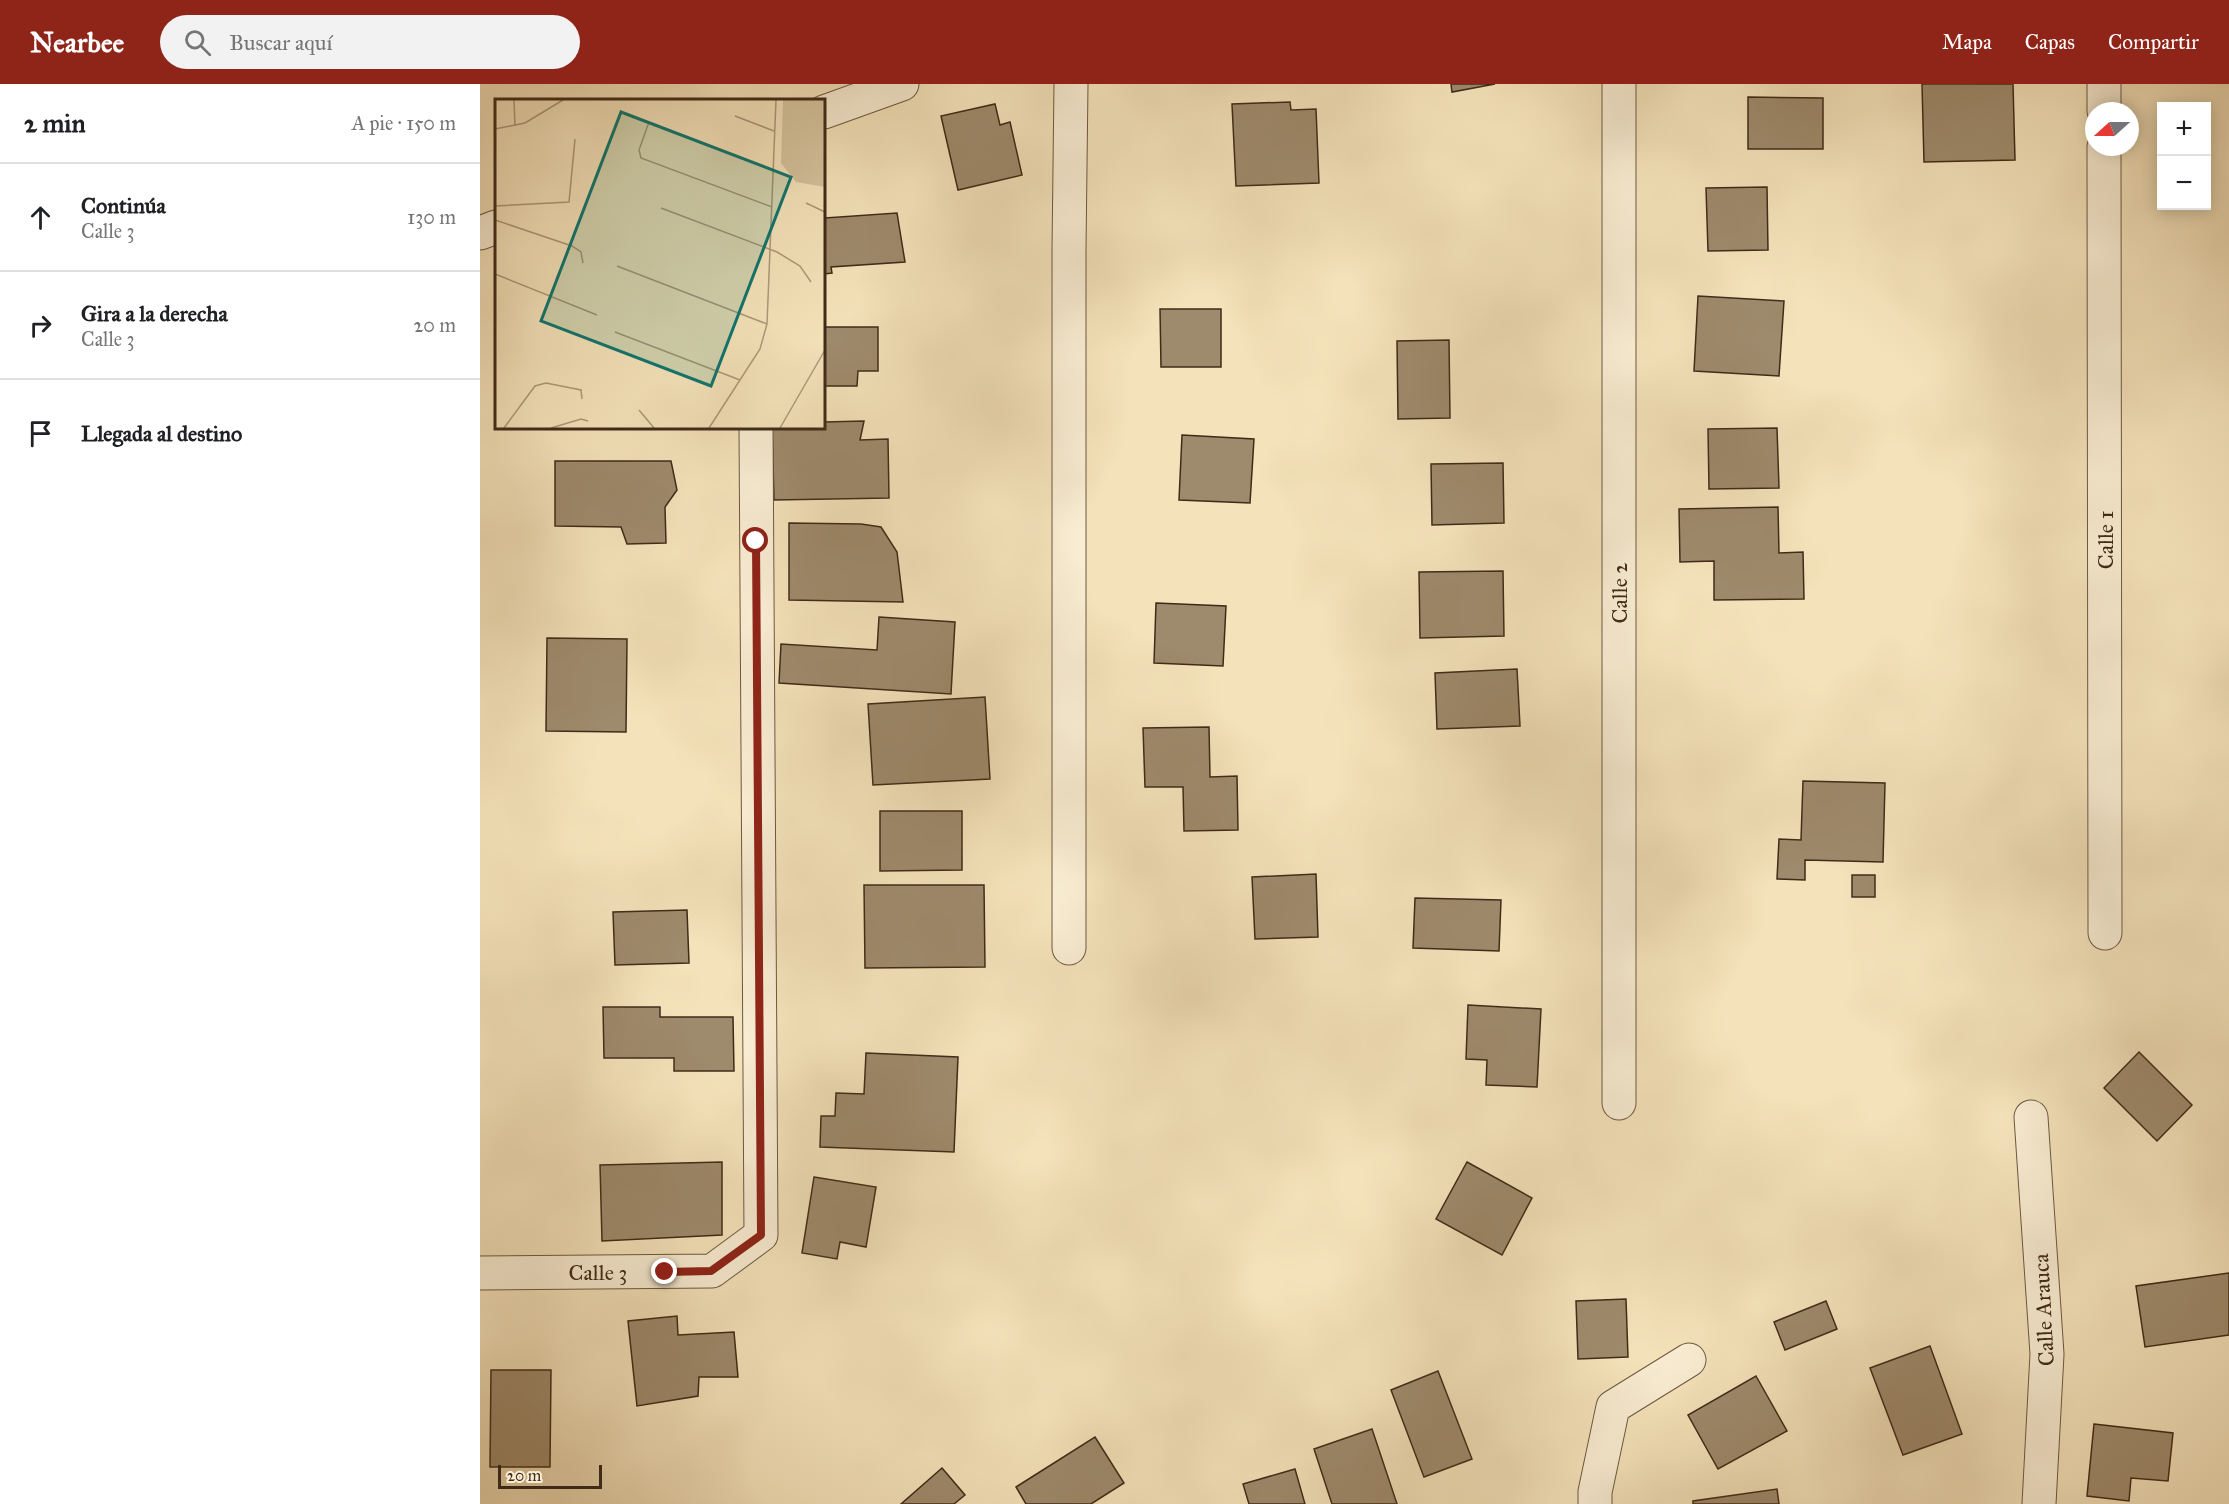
<!DOCTYPE html>
<html lang="es">
<head>
<meta charset="utf-8">
<style>
  body { margin:0; font-family:"IM FELL Great Primer",serif; background:#f2f2f2; color:#202124 }
  .controls { position:absolute; right:18px; top:18px; display:grid; overflow:hidden; border-radius:0px; box-shadow:0 3px 15px #0003 }
  .controls button { width:54px; height:54px; display:grid; place-items:center; padding:0; border:0; border-bottom:2px solid #e0e0e0; background:#fff; color:#202124; font:30px sans-serif }
  .compass { position:absolute; left:1605px; top:18px; width:54px; height:54px; border-radius:50%; background:#fff; box-shadow:0 3px 15px #0003; rotate:249deg }
  .scale { position:absolute; left:18px; bottom:15px; width:104px; box-sizing:border-box; padding-left:6px; border:3px solid #402b18; border-top:0; font-size:16px; line-height:21px; white-space:nowrap; color:#402b18; -webkit-text-stroke:4px #f8ecd2; paint-order:stroke }
  .stop { position:absolute; width:18px; height:18px; margin:-14px; border:4px solid #8f2418; border-radius:50%; background:#fff }
  .stop.end { background:#8f2418; border-color:#fff; box-shadow:0 2px 6px #0008 }
  .list { margin:0; padding:0; list-style:none }
  h2 { display:flex; justify-content:space-between; align-items:center; height:78px; margin:0; padding:0 24px; font-size:26px }
  h2 small { font-size:20px; font-weight:400; color:#757577 }
  .list li { display:grid; grid-template-columns:39px 1fr auto; gap:18px; align-items:center; box-sizing:border-box; height:108px; padding:0 24px; border-top:2px solid #e0e0e0 }
  .list b { display:block; font-size:22px; white-space:nowrap }
  .list p { margin:0; font-size:20px; white-space:nowrap; color:#757577 }
  .list em { font-size:20px; font-style:normal; color:#757577 }
  .icon { flex:none; width:33px; height:33px; fill:none; stroke:currentColor; stroke-width:2; stroke-linecap:round; stroke-linejoin:round }
  .map { position:relative; flex:none; width:1749px; height:1420px; overflow:hidden }
  header { display:flex; align-items:center; gap:36px; box-sizing:border-box; height:84px; padding:0 30px; background:#8f2418; color:#fff }
  header strong { font-size:28px }
  nav { display:flex; gap:33px; margin-inline-start:auto; font-size:21px }
  .search { width:420px; height:54px; background:#f2f2f2; display:flex; align-items:center; gap:15px; box-sizing:border-box; padding:0 21px; border-radius:33px; color:#757577; font-size:22px }
  main { display:flex }
  aside { flex:1; background:#fff }
  .map>svg:first-child { display:block }
  .building { fill:#9e8a6c; stroke:#402b18; stroke-width:1.5 }
  .lines { fill:none; stroke-linecap:round; stroke-linejoin:round }
  .minor-casing { stroke:#6d5940; stroke-width:35 }
  .minor { stroke:#f8ecd2; stroke-width:33 }
  .route { stroke:#8f2418; stroke-width:8 }
  .labels { text-anchor:middle; stroke-width:5; stroke-linejoin:round; paint-order:stroke }
  .street-label { font-size:22px; fill:#402b18; stroke:#f8ecd2 }
  .inset-road { fill:none; stroke:#ac9979; stroke-width:1.5 }
  .view { fill:#0f766e; fill-opacity:0.15; stroke:#0f766e; stroke-width:3 }
  .inset-edge { fill:none; stroke:#402b18; stroke-width:3 }
</style>
</head>
<body>
<header>
<strong>Nearbee</strong>
<div class="search"><svg class="icon" aria-label="search" viewBox="0 0 24 24"><circle cx="10" cy="10" r="6"/><path d="M15 15l6 6"/></svg>Buscar aquí</div>
<nav><a>Mapa</a><a>Capas</a><a>Compartir</a></nav>
</header>
<main>
<aside>
<h2>2 min<small>A pie · 150 m</small></h2>
<ul class="list">
<li><svg class="icon" aria-label="ahead" viewBox="0 0 24 24"><path d="M12 20V5M6 11l6-6 6 6"/></svg><div><b>Continúa</b><p>Calle 3</p></div><em>130 m</em></li>
<li><svg class="icon" aria-label="right" viewBox="0 0 24 24"><path d="M7 20v-9h11M14 6l5 5-5 5"/></svg><div><b>Gira a la derecha</b><p>Calle 3</p></div><em>20 m</em></li>
<li><svg class="icon" aria-label="arrive" viewBox="0 0 24 24"><path d="M6 21V4h12l-3 4 3 4H6"/></svg><div><b>Llegada al destino</b></div></li>
</ul>
</aside>
<div class="map">
<svg width="1749" height="1420" viewBox="0 0 1749 1420">
  <rect width="100%" height="100%" fill="#f4e2ba"/>
  <filter id="stains"><feTurbulence type="fractalNoise" baseFrequency=".00333" numOctaves="4"/><feColorMatrix values="0 0 0 0 .2 0 0 0 0 .09 0 0 0 0 .02 0 0 0 .5 -.17"/></filter>
  <radialGradient id="worn" r=".72"><stop offset=".6" stop-color="#630" stop-opacity="0"/><stop offset="1" stop-color="#630" stop-opacity=".3"/></radialGradient>
  <!-- building -->
  <g class="building">
    <polygon points="971,0 1015,0 972,8"/>
    <polygon points="1442,0 1533,0 1535,76 1444,78"/>
    <polygon points="1268,13 1343,14 1343,65 1268,65"/>
    <polygon points="810,18 811,26 836,25 839,99 756,102 752,20"/>
    <polygon points="515,20 520,41 530,38 542,91 478,106 461,32"/>
    <polygon points="1287,103 1288,166 1228,167 1226,104"/>
    <polygon points="344,126 345,134 417,129 425,178 351,183 352,189 344,190"/>
    <polygon points="1218,212 1304,217 1299,292 1214,287"/>
    <polygon points="680,225 741,225 741,283 681,283"/>
    <polygon points="344,243 398,243 398,287 378,287 377,302 344,302"/>
    <polygon points="969,256 970,334 918,335 917,257"/>
    <polygon points="384,337 380,356 408,355 409,414 294,416 292,344 344,344 344,338"/>
    <polygon points="1297,344 1299,404 1229,405 1228,345"/>
    <polygon points="702,351 774,355 770,419 699,416"/>
    <polygon points="75,377 191,377 197,406 185,423 186,459 147,460 141,443 75,442"/>
    <polygon points="1023,379 1024,439 952,441 951,380"/>
    <polygon points="1298,423 1299,469 1323,468 1324,515 1234,516 1234,477 1200,478 1199,425"/>
    <polygon points="309,439 381,440 401,443 417,468 423,518 309,516"/>
    <polygon points="1023,487 1024,552 940,554 939,488"/>
    <polygon points="676,519 746,522 743,582 674,579"/>
    <polygon points="399,533 475,538 471,610 299,599 301,560 397,566"/>
    <polygon points="67,554 147,555 146,648 66,647"/>
    <polygon points="1037,585 1040,642 957,645 955,589"/>
    <polygon points="505,613 510,695 393,701 388,620"/>
    <polygon points="729,643 730,693 757,692 758,746 704,747 703,703 665,703 663,644"/>
    <polygon points="1323,697 1405,699 1403,778 1325,776 1325,796 1297,795 1299,755 1321,756"/>
    <polygon points="400,727 482,727 482,786 400,787"/>
    <polygon points="836,790 838,853 775,855 772,793"/>
    <rect x="1372" y="791" width="23" height="22"/>
    <polygon points="384,801 504,801 505,883 385,884"/>
    <polygon points="935,814 1021,816 1019,867 933,864"/>
    <polygon points="207,826 209,879 135,881 133,828"/>
    <polygon points="988,921 1061,925 1057,1003 1006,1001 1007,976 986,975"/>
    <polygon points="123,923 180,923 180,933 253,933 254,987 194,987 194,974 124,974"/>
    <polygon points="1659,968 1712,1021 1677,1057 1624,1004"/>
    <polygon points="386,969 478,973 474,1068 340,1063 341,1032 355,1032 356,1009 384,1010"/>
    <polygon points="242,1078 242,1151 122,1157 120,1081"/>
    <polygon points="987,1078 1052,1114 1022,1171 956,1135"/>
    <polygon points="334,1093 396,1103 386,1163 360,1158 357,1175 322,1169"/>
    <polygon points="1749,1189 1749,1251 1665,1263 1656,1202"/>
    <polygon points="1146,1215 1148,1273 1098,1275 1096,1217"/>
    <polygon points="1346,1217 1357,1245 1305,1266 1294,1238"/>
    <polygon points="197,1232 198,1251 254,1248 258,1293 219,1293 218,1312 157,1322 148,1237"/>
    <polygon points="1450,1262 1482,1350 1423,1371 1390,1284"/>
    <polygon points="11,1286 71,1286 70,1383 10,1383"/>
    <polygon points="958,1287 992,1375 944,1393 911,1306"/>
    <polygon points="1276,1292 1307,1347 1238,1385 1208,1331"/>
    <polygon points="1614,1340 1693,1349 1688,1397 1651,1394 1649,1417 1607,1412"/>
    <polygon points="892,1345 917,1420 852,1420 834,1365"/>
    <polygon points="615,1353 644,1399 611,1420 546,1420 536,1403"/>
    <polygon points="462,1384 485,1411 474,1420 421,1420"/>
    <polygon points="815,1385 825,1420 769,1420 763,1400"/>
    <polygon points="1297,1405 1299,1420 1213,1420 1213,1417"/>
  </g>
  <g class="lines">
    <defs>
      <g id="minor">
        <polyline points="1624,0 1624,27"/>
        <polyline points="344,28 422,0"/>
        <polyline points="1624,63 1625,849"/>
        <polyline points="0,149 16,143"/>
        <polyline points="589,864 589,166 591,0"/>
        <polyline points="1139,1019 1139,0"/>
        <polyline points="1551,1033 1567,1270 1559,1420"/>
        <polyline points="0,1189 232,1187 281,1151 276,344"/>
        <polyline points="1115,1420 1115,1408 1133,1323 1209,1276"/>
      </g>
    </defs>
    <!-- minor casing -->
    <use href="#minor" class="minor-casing"/>
    <!-- minor -->
    <use href="#minor" class="minor"/>
  </g>
  <g class="lines">
    <!-- route -->
    <polyline class="route" points="185,1188 231,1187 281,1151 276,457"/>
  </g>
  <g class="labels">
    <!-- street labels -->
    <g class="street-label">
      <text transform="translate(1625 456) rotate(-90)" y="8">Calle 1</text>
      <text transform="translate(1139 509) rotate(-90)" y="8">Calle 2</text>
      <text x="118" y="1196">Calle 3</text>
      <text transform="translate(1563 1226) rotate(-93)" y="8">Calle Arauca</text>
    </g>
  </g>
  <!-- overview -->
  <g transform="translate(15 15)">
    <rect width="330" height="330" fill="#f4e2ba"/>
    <path d="M288 1H330V88L301 83 286 64Z" fill="#d5c39e"/>
    <path class="inset-road" d="M19 1 20 27M240 17 279 32M154 23 144 51 146 59 277 108M0 30 30 24 68 1M0 58V84M311 104 330 113M0 107 74 103 80 40M166 109 282 153 305 167 316 183M0 121 77 147 86 153 88 164M122 167 272 225M0 175 102 216M120 233 245 281M144 311 159 329M9 329 40 287 51 284 86 291 87 300M56 329 86 320 93 322M214 329 265 250 272 225 281 1M285 329 330 251"/>
    <path class="view" d="M126 13 296 78 216 287 46 222Z"/>
    <rect width="330" height="330" class="inset-edge"/>
  </g>
  <rect width="100%" height="100%" filter="url(#stains)"/>
  <rect width="100%" height="100%" fill="url(#worn)"/>
</svg>
<div class="controls">
<button>+</button>
<button>−</button>
</div>
<svg class="compass" viewBox="-18 -18 36 36"><path d="M0-13l5 13h-10z" fill="#e53935"/><path d="M0 13l5-13h-10z" fill="#757577"/></svg>
<div class="scale">20 m</div>
<div class="stop" style="left:276px;top:457px"></div>
<div class="stop end" style="left:185px;top:1188px"></div>
</div>
</main>
</body>
</html>
